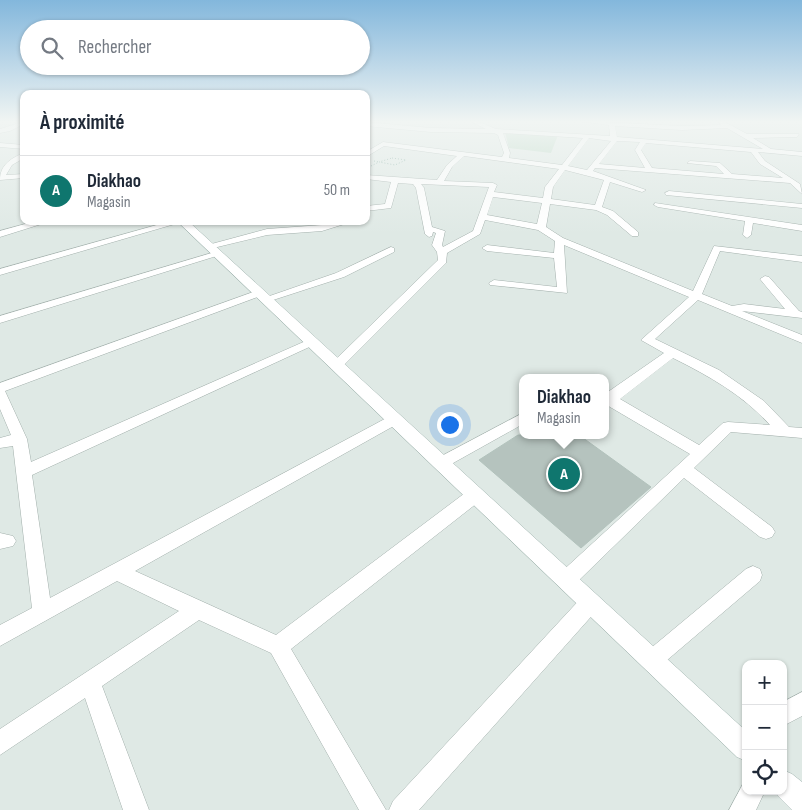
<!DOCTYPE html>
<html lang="fr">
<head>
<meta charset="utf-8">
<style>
  body { margin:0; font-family:"Sofia Sans Condensed",sans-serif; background:#f2f2f3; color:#1f2937 }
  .controls { position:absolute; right:15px; bottom:15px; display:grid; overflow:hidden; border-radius:10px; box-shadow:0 1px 4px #0004 }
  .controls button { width:45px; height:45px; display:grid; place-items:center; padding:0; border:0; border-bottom:1px solid #e0e1e3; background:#fff; color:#1f2937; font:25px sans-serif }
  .you { position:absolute; left:449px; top:424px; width:18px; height:18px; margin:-12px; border:4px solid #fff; border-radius:50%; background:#1a73e8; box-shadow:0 0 0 8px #1a73e833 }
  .badge { display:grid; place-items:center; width:32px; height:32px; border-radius:50%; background:#0f766e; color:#fff; font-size:16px; font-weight:700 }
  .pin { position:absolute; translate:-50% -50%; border:2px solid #fff; box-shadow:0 1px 5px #0006 }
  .popup { position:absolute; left:519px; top:374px; width:90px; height:65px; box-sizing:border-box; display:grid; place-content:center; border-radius:10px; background:#fff; filter:drop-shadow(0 1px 4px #0005); font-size:16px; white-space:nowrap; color:#747a83 }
  .popup b { font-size:19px; color:#1f2937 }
  .popup::after { content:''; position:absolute; left:50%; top:100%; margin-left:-10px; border:10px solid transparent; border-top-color:#fff }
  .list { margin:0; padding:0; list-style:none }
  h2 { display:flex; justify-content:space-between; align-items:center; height:65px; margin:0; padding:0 20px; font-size:21px }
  h2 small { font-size:16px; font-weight:400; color:#747a83 }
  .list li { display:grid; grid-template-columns:32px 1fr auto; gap:15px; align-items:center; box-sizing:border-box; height:70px; padding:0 20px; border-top:1px solid #e0e1e3 }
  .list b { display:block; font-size:19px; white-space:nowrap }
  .list p { margin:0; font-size:16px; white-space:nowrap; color:#747a83 }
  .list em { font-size:16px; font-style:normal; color:#747a83 }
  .icon { flex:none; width:28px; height:28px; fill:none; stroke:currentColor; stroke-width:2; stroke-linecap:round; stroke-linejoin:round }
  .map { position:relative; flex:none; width:802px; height:810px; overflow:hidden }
  .search { position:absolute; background:#fff; box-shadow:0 1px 4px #0004; left:20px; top:20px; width:350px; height:55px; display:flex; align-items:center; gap:12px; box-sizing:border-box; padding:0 18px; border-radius:28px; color:#747a83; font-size:19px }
  .panel { position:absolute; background:#fff; box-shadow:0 1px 4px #0004; left:20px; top:90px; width:350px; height:135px; border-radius:10px }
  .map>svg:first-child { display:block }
  .green { fill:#bad8c4 }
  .building { fill:#b5c3be; stroke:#b2c2bc }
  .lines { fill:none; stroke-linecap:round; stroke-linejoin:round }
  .street-casing { stroke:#a3b0ac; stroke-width:1 }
  .secondary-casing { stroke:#9fb3ae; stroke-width:1 }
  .path { stroke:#82aaa0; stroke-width:1; stroke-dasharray:1 2; stroke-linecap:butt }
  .street { fill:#fff; fill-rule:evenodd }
  .secondary { fill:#fff; fill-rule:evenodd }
</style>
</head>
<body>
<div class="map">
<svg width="802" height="810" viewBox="0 0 802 810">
  <rect width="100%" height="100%" fill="#dfe9e5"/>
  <!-- green -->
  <polygon class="green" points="505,132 558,135 551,153 509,148"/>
  <!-- building -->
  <polygon class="building" points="518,435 579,435 651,487 581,548 479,460"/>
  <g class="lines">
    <defs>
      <g id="street">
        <polygon points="14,121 20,121 22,125 10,131 0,133 0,129 16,124"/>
        <path d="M470 121H477L496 129 610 136 609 125 579 121 682 126 721 125 718 122 723 121 747 134H799L797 137 753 138 771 149 802 152V156L758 152 765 161 800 184 802 194 790 183 595 168 593 171 646 190 642 192 610 182 602 207 613 211 638 232V236H632L607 215 596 210 550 204 546 227 563 238 693 291 714 246 802 256V262L720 251 702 294 732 306 744 304 785 309 760 279 765 276 769 277 799 311 802 312V318L742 311 802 335V343L698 300 655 339 719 370 764 401 789 427 802 428V438L731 432 694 468 772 527 775 532 772 537 766 539 760 537 684 478 573 586 566 589 559 586 557 580 559 574 690 454 605 404V394L664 353 641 340 689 297 564 245 567 293 490 285 489 283 494 280 557 287 554 258 487 251 482 248 487 245 554 253 555 241 538 230 485 220 480 234 447 253 446 263 340 369H332L330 366 332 363 438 260 437 252 432 245 436 233 433 232 432 236 429 237 425 234 416 188 413 184 398 183 391 208 366 211V206L385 204 391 182 366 179V175L437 180 447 165 457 156 384 146 366 157V152L383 142 502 157 504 153 498 135 494 133 431 132 366 126V122L431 128 486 129ZM615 126 682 130 727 128 763 149 617 137ZM503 133 583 138 562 165 509 158 510 153ZM589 138 611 141 587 170 568 166ZM617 141 640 142 635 150 645 168 599 164ZM646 143 751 152 760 164 783 178 732 174 720 163 690 161 687 163 716 166 724 174 652 168 641 150ZM464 156 559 169 545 187 543 198 494 192 497 185 493 183 444 181 452 167ZM565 170 604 180 595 205 551 199 553 187ZM421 184 489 187 473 231 443 247 442 245 445 231 432 227 424 188ZM493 197 542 203 537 224 487 215ZM673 358C709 376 743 395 770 425L728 422 723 423 699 445 620 399Z"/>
        <polygon points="0,143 24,145 24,149 0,147"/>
        <path d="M24 153V158L12 165 6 175 24 174V178L0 180C0 165 11 158 24 153Z"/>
        <polygon points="669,191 802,204 802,208 666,195 665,193"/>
        <polygon points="655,203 802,225 802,231 753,223 751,235 747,238 743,235 745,221 658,207 654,205"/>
        <polygon points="36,221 51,221 0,237 0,231"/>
        <polygon points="171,221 185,221 0,275 0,269"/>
        <polygon points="339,221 354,221 322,231 267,235 209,249 204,246 267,229 322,225"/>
        <polygon points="391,247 394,248 394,252 344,277 270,301 266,302 261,299 336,273"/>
        <polygon points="215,252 223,254 0,323 0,316"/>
        <polygon points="259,290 263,291 263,295 5,391 27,439 31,462 308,340 316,340 318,343 32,475 50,598 394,414 401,419 399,423 135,571 276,635 469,490 475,488 481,490 483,495 481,500 291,649 386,810 359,810 271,653 199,620 102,686 149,810 123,810 85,698 0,755 0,729 179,611 117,581 0,646 0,625 32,608 13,446 0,448 0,438 11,435 0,409 0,383"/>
        <polygon points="523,413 523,424 446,467 441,469 436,467 433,463 436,459"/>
        <polygon points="0,533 13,536 16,541 13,546 0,549"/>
        <polygon points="753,566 760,569 762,575 760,581 659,667 652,670 645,667 642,660 645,653 746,569"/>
        <polygon points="590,594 597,596 600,603 597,610 419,810 389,810 393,801 583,596"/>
        <polygon points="802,692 802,716 783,726 783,702"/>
        <polygon points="744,782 746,791 765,791 756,810 729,810"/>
      </g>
      <g id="secondary">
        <polygon points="177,221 188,221 746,731 746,761 737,757"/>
        <polygon points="783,770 792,774 802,782 802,810 792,810 774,792 783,791"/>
      </g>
    </defs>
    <!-- street casing -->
    <use href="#street" class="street-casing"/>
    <!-- secondary casing -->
    <use href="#secondary" class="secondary-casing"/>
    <!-- path -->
    <g class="path">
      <polygon points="392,158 406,160 395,165 379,162"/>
      <polyline points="374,161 379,162"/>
      <polyline points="371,166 379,162"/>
    </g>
    <!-- street -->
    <use href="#street" class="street"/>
    <!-- secondary -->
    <use href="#secondary" class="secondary"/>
  </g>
  <!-- sky -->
  <linearGradient id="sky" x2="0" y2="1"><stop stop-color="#83b7dc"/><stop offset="0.52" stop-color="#f1f5f3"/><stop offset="1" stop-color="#f1f5f3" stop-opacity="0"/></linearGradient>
  <rect width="802" height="234" fill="url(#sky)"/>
</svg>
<div class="controls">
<button>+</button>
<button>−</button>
<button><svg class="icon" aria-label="locate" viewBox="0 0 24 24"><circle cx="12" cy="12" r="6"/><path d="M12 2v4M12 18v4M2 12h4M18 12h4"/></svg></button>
</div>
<div class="you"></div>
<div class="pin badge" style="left:564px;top:474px">A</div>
<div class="popup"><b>Diakhao</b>Magasin</div>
<div class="search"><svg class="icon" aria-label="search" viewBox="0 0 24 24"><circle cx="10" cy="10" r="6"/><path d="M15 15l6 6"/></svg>Rechercher</div>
<section class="panel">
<h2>À proximité<small></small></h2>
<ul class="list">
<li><span class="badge">A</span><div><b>Diakhao</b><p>Magasin</p></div><em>50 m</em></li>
</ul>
</section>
</div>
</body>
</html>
